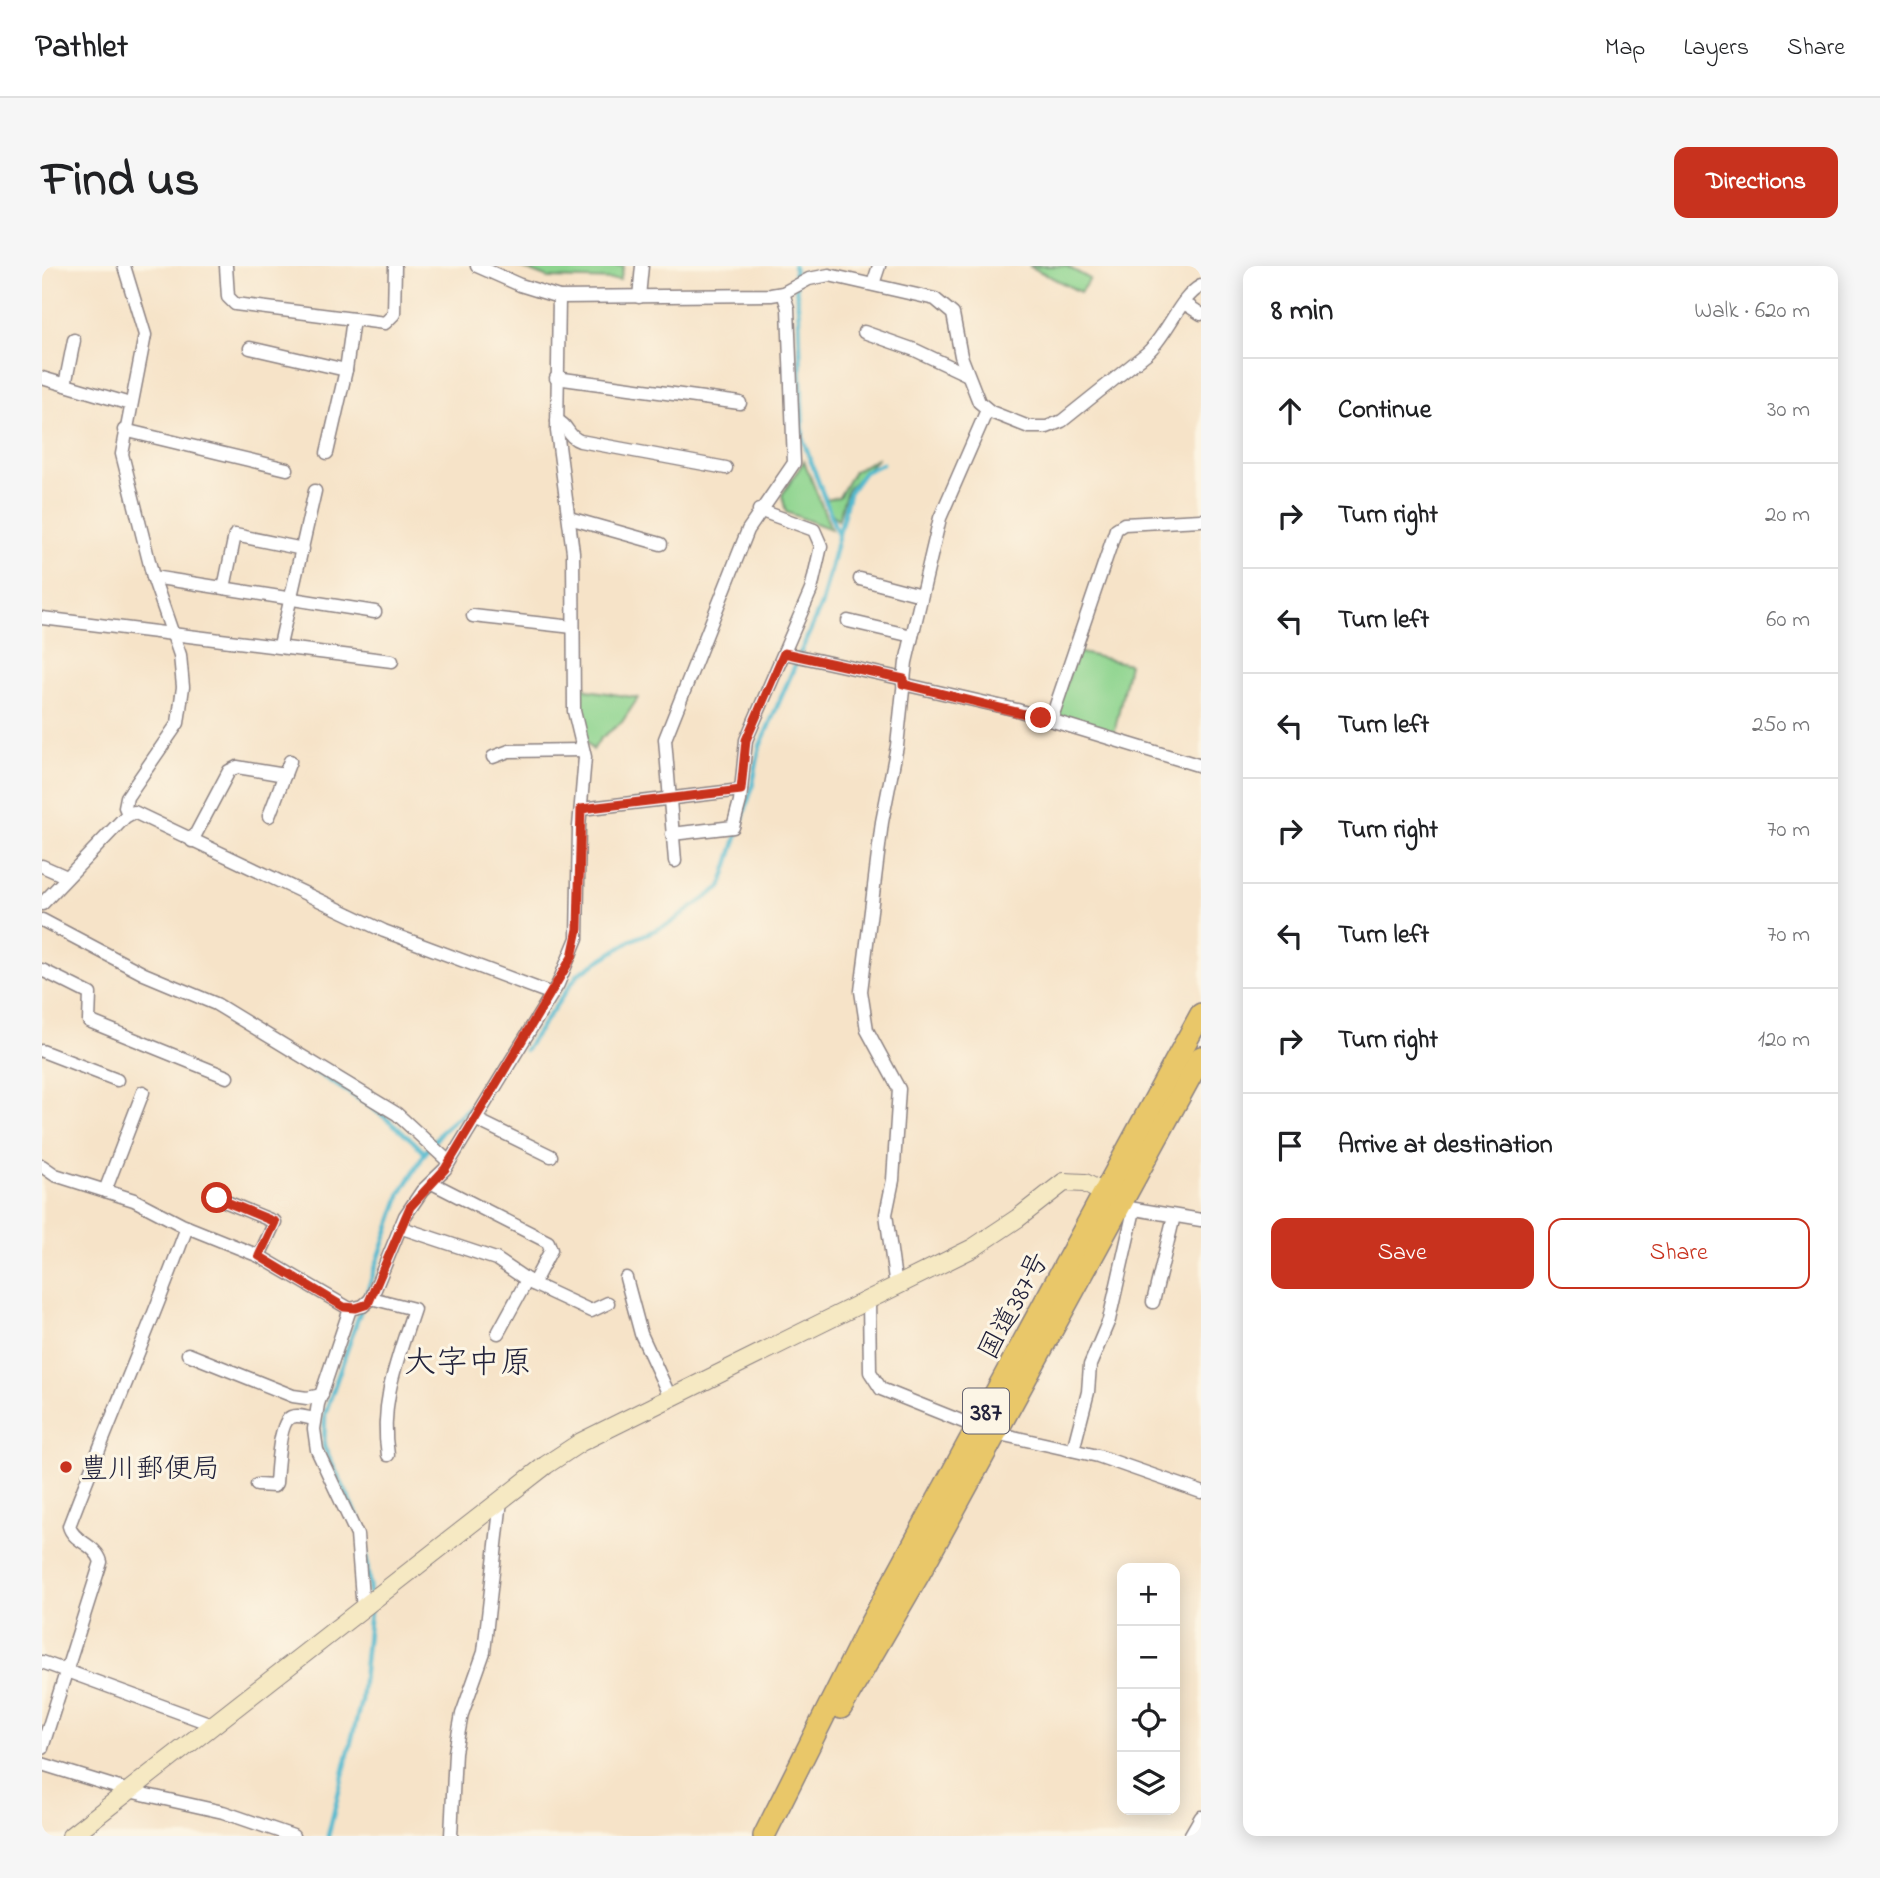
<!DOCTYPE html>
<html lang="en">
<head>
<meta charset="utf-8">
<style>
  body { margin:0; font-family:"Indie Flower","Klee One",sans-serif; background:#f6f6f6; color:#202124 }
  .controls { position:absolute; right:21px; bottom:21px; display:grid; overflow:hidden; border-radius:14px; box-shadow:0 4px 18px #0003 }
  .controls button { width:63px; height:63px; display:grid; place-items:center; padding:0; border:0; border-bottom:2px solid #e0e0e0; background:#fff; color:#202124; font:35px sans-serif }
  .stop { position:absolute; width:21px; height:21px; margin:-16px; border:5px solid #c8321e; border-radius:50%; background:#fff }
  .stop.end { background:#c8321e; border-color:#fff; box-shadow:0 2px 7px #0008 }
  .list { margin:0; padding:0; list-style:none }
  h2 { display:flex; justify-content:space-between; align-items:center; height:91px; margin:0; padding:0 28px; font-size:30px }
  h2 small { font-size:23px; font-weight:400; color:#757577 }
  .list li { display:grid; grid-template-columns:46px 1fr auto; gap:21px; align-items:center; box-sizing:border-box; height:105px; padding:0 28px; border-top:2px solid #e0e0e0 }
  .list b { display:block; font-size:26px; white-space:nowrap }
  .list em { font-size:23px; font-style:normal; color:#757577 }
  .actions { display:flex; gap:14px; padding:21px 28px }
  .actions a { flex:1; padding:16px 0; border:2px solid #c8321e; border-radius:14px; text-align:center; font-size:24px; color:#c8321e }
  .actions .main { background:#c8321e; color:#fff }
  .icon { flex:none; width:38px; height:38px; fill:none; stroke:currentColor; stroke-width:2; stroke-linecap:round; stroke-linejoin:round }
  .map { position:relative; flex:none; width:1159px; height:1570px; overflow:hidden; border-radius:14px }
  header { display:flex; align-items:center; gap:42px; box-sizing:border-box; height:98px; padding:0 35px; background:#fff; border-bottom:2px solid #e0e0e0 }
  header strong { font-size:33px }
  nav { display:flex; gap:38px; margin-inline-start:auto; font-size:24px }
  .intro { display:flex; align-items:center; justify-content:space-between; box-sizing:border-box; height:168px; padding:0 42px }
  h1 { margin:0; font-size:49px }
  .button { padding:18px 32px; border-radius:14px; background:#c8321e; color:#fff; font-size:24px; font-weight:700 }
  main { display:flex; gap:42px; padding:0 42px }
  aside { flex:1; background:#fff; border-radius:14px; box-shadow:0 4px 18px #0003 }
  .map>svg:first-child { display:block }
  .green { fill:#8dd48e; stroke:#587b64; stroke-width:2 }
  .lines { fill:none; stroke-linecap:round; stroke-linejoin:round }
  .stream { stroke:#51b9cf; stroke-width:4.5 }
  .street-casing { stroke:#8c8282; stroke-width:15 }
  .secondary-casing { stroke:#8c8282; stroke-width:20 }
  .highway-casing { stroke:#8c8282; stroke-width:24 }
  .street { stroke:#fff; stroke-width:12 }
  .secondary { stroke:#f6e9c3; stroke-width:18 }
  .highway { stroke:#e9c769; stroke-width:21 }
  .route { stroke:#c8321e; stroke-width:9 }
  .poi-dot { fill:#c8321e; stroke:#fcf5e5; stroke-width:2.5 }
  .labels { text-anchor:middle; stroke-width:6; stroke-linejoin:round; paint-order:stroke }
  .shield { fill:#fcf5e5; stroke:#63616e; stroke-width:2 }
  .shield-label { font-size:26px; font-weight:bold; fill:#22223b }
  .street-label { font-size:28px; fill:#22223b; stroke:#fcf5e5 }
  .poi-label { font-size:28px; fill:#22223b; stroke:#fcf5e5; text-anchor:start }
  .quarter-label { font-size:32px; fill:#22223b; stroke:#fcf5e5 }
</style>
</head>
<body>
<header>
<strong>Pathlet</strong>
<nav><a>Map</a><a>Layers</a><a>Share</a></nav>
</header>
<div class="intro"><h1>Find us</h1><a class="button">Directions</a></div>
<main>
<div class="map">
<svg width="1159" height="1570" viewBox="0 0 1159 1570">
  <rect width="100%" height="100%" fill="#fcf5e5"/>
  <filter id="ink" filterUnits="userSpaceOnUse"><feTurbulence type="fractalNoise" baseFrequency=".0143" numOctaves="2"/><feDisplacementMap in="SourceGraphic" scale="14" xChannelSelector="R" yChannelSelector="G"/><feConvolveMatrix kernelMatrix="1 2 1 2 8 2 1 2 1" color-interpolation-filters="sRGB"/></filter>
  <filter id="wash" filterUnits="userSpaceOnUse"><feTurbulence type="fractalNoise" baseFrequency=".00686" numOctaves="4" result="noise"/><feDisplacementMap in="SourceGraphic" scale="28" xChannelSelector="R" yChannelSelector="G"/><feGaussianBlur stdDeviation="1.57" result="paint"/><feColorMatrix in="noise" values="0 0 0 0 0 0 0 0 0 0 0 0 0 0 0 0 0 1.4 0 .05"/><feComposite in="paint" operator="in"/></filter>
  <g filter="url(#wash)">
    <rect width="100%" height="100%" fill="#f6e3c8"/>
    <!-- green -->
    <g class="green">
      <polygon points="475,0 582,0 578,14 506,12"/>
      <polygon points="987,0 1024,0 1048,13 1038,26"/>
      <polygon points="836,192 805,224 796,254 788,246 782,233 797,231 812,205"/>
      <polygon points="762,195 789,263 744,246 740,229"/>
      <polygon points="1035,386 1087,398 1072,468 1018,449 1015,444"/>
      <path d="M535 414 546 424 596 432 580 456 558 473 551 484C533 466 537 437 535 414Z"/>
    </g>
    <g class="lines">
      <!-- stream -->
      <g class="stream">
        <polyline points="752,0 757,50 761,174 796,269"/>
        <path d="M218 772C274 809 337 838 383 887"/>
        <polyline points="483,784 536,708 590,674 627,658 679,621 710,522 718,480 780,337 807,227 822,206 840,198"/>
        <polyline points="328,1329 322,1263 282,1181 283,1148 359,927 383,887 401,864 444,827"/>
        <polyline points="286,1570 319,1435 328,1345"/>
      </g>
    </g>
  </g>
  <g filter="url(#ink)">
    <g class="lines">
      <defs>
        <g id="street">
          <polyline points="82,0 103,69 80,188 111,311 138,389 141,421 136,457 85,531 83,541 86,548"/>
          <polyline points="184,0 186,31 193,38 343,57 352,48 353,0"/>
          <path d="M435 0 478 19 517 31 729 29 741 27 767 13 787 9 893 33 911 48 919 90 937 136 949 146 987 161H1005L1020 155 1105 87C1125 69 1138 31 1159 20"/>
          <polyline points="831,18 837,0"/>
          <polyline points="597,31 600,0"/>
          <polyline points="1142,37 1159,48"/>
          <polyline points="822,66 873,84 924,108"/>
          <polyline points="208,82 304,104"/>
          <polyline points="0,112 88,138"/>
          <polyline points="514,112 698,137"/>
          <polyline points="23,119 32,74"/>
          <path d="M515 155C526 158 525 171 538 175L684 202"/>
          <polyline points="82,164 245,203"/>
          <polyline points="285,187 304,104 311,53"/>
          <polyline points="527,252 619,278"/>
          <polyline points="111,311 333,346"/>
          <polyline points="818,313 879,329"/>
          <polyline points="182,322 193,269 261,283"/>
          <polyline points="431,350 531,361"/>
          <polyline points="0,352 350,395"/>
          <polyline points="806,355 870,370"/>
          <polyline points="238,379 273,225"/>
          <polyline points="742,387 862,413"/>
          <polyline points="861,418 975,444 1159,500"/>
          <polyline points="1009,454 1074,263 1082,258 1159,254"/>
          <polyline points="451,491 467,485 541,484"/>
          <polyline points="539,543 699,524"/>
          <polyline points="227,550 248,495"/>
          <polyline points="630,568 691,561 698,535 704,474 769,324 779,280 772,264 717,244"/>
          <polyline points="150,575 187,505 195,501 243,509"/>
          <polyline points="633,595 623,473 706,264 752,197 746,42 741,27"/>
          <polyline points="0,600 25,611"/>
          <polyline points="0,638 83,551 92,546 342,665 510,728"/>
          <polyline points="0,654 102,708 174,738 355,848 407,896"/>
          <polyline points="0,704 48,728 47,755 185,811"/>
          <polyline points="0,785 75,814"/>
          <polyline points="433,853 509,890"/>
          <polyline points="0,900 13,909 92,934 140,959 217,990 308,1043"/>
          <polyline points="390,917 506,976 509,984 491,1018"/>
          <polyline points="63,925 101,826"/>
          <polyline points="175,932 233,956 217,990"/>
          <polyline points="1087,942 1159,954"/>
          <polyline points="357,961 454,993 491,1018 549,1045 566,1037"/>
          <polyline points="584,1012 599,1068 628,1131"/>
          <polyline points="854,1021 844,948 851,914 857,823 825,764 819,725 840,556 855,480 864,396 898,252 945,144"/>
          <path d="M329 1032 372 1043C356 1092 337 1137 346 1189"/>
          <polyline points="827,1035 828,1106 839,1123 944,1165 1056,1190 1159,1226"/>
          <polyline points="1111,1036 1132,950"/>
          <polyline points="456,1067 485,1014"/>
          <polyline points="146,1088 251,1130 265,1132 280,1129"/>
          <polyline points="1031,1184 1046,1126 1048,1099 1067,1054 1092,944"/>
          <path d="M215 1219 232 1220 234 1217C235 1204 237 1156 249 1151 256 1148 265 1152 272 1153"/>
          <polyline points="321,1344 315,1269 275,1184 272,1163 276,1138 308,1043 321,1040 329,1033 363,950 380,925 403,903 516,718 535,672 537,561 543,491 532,445 531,286 515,165 517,31"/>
          <polyline points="0,1396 172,1459"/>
          <path d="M0 1482 59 1296C54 1278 31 1276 27 1260 65 1160 108 1062 145 961"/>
          <polyline points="0,1498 87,1525 181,1546 251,1570"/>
          <polyline points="409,1570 413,1486 420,1448 442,1386 459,1234"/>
          <polyline points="1148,1570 1159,1551"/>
        </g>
        <polyline id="secondary" points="29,1570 504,1199 539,1176 931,982 976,952 1022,916 1043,917 1072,933"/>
        <g id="highway">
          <polyline points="799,1442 877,1308 1159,791"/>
          <polyline points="722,1570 827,1360 1159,748"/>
        </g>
      </defs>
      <!-- street casing -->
      <use href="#street" class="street-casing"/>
      <!-- secondary casing -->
      <use href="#secondary" class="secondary-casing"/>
      <!-- highway casing -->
      <use href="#highway" class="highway-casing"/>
      <!-- street -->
      <use href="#street" class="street"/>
      <!-- secondary -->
      <use href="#secondary" class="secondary"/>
      <!-- highway -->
      <use href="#highway" class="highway"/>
    </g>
  </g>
  <g class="lines" filter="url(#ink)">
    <!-- route -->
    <polyline class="route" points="175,932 233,956 217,990 302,1041 314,1042 326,1038 368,941 403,903 530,691 536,663 539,543 699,524 704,474 742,387 862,413 861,418 999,452"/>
  </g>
  <!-- markers -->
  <circle class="poi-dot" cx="24" cy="1201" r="7"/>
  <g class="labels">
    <!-- shield labels -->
    <rect class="shield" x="921" y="1122.5" width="46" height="45" rx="5"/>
    <g class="shield-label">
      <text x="944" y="1154">387</text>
    </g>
    <!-- street labels -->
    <g class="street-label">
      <text transform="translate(970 1039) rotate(-62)" y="10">国道387号</text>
    </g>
    <!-- poi labels -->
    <g class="poi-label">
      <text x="38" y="1211">豊川郵便局</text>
    </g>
    <!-- quarter labels -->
    <g class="quarter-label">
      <text x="426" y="1106">大字中原</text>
    </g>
  </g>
</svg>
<div class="controls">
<button>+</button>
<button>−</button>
<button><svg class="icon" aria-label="locate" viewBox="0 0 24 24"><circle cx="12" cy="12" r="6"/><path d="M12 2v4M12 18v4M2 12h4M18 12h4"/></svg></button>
<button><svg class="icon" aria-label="layers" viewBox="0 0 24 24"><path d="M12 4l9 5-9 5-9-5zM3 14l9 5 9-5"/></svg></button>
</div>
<div class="stop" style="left:175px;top:932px"></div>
<div class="stop end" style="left:999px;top:452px"></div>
</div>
<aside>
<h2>8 min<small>Walk · 620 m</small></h2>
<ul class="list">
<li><svg class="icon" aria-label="ahead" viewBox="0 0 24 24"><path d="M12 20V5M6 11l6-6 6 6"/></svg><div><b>Continue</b></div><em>30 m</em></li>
<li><svg class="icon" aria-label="right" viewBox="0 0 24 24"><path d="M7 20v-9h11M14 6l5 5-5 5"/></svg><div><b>Turn right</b></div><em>20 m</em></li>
<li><svg class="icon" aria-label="left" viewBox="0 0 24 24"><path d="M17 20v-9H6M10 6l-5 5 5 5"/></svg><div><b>Turn left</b></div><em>60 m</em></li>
<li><svg class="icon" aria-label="left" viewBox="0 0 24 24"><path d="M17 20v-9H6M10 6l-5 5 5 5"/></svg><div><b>Turn left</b></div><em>250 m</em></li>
<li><svg class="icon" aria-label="right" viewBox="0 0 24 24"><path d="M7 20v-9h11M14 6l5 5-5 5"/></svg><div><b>Turn right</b></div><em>70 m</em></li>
<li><svg class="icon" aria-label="left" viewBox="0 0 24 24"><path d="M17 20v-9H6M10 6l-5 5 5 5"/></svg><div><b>Turn left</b></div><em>70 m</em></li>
<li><svg class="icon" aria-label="right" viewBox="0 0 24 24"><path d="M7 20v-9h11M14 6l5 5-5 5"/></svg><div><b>Turn right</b></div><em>120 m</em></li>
<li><svg class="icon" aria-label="arrive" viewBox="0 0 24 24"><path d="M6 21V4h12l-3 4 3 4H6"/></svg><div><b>Arrive at destination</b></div></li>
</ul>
<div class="actions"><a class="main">Save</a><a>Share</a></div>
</aside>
</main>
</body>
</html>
